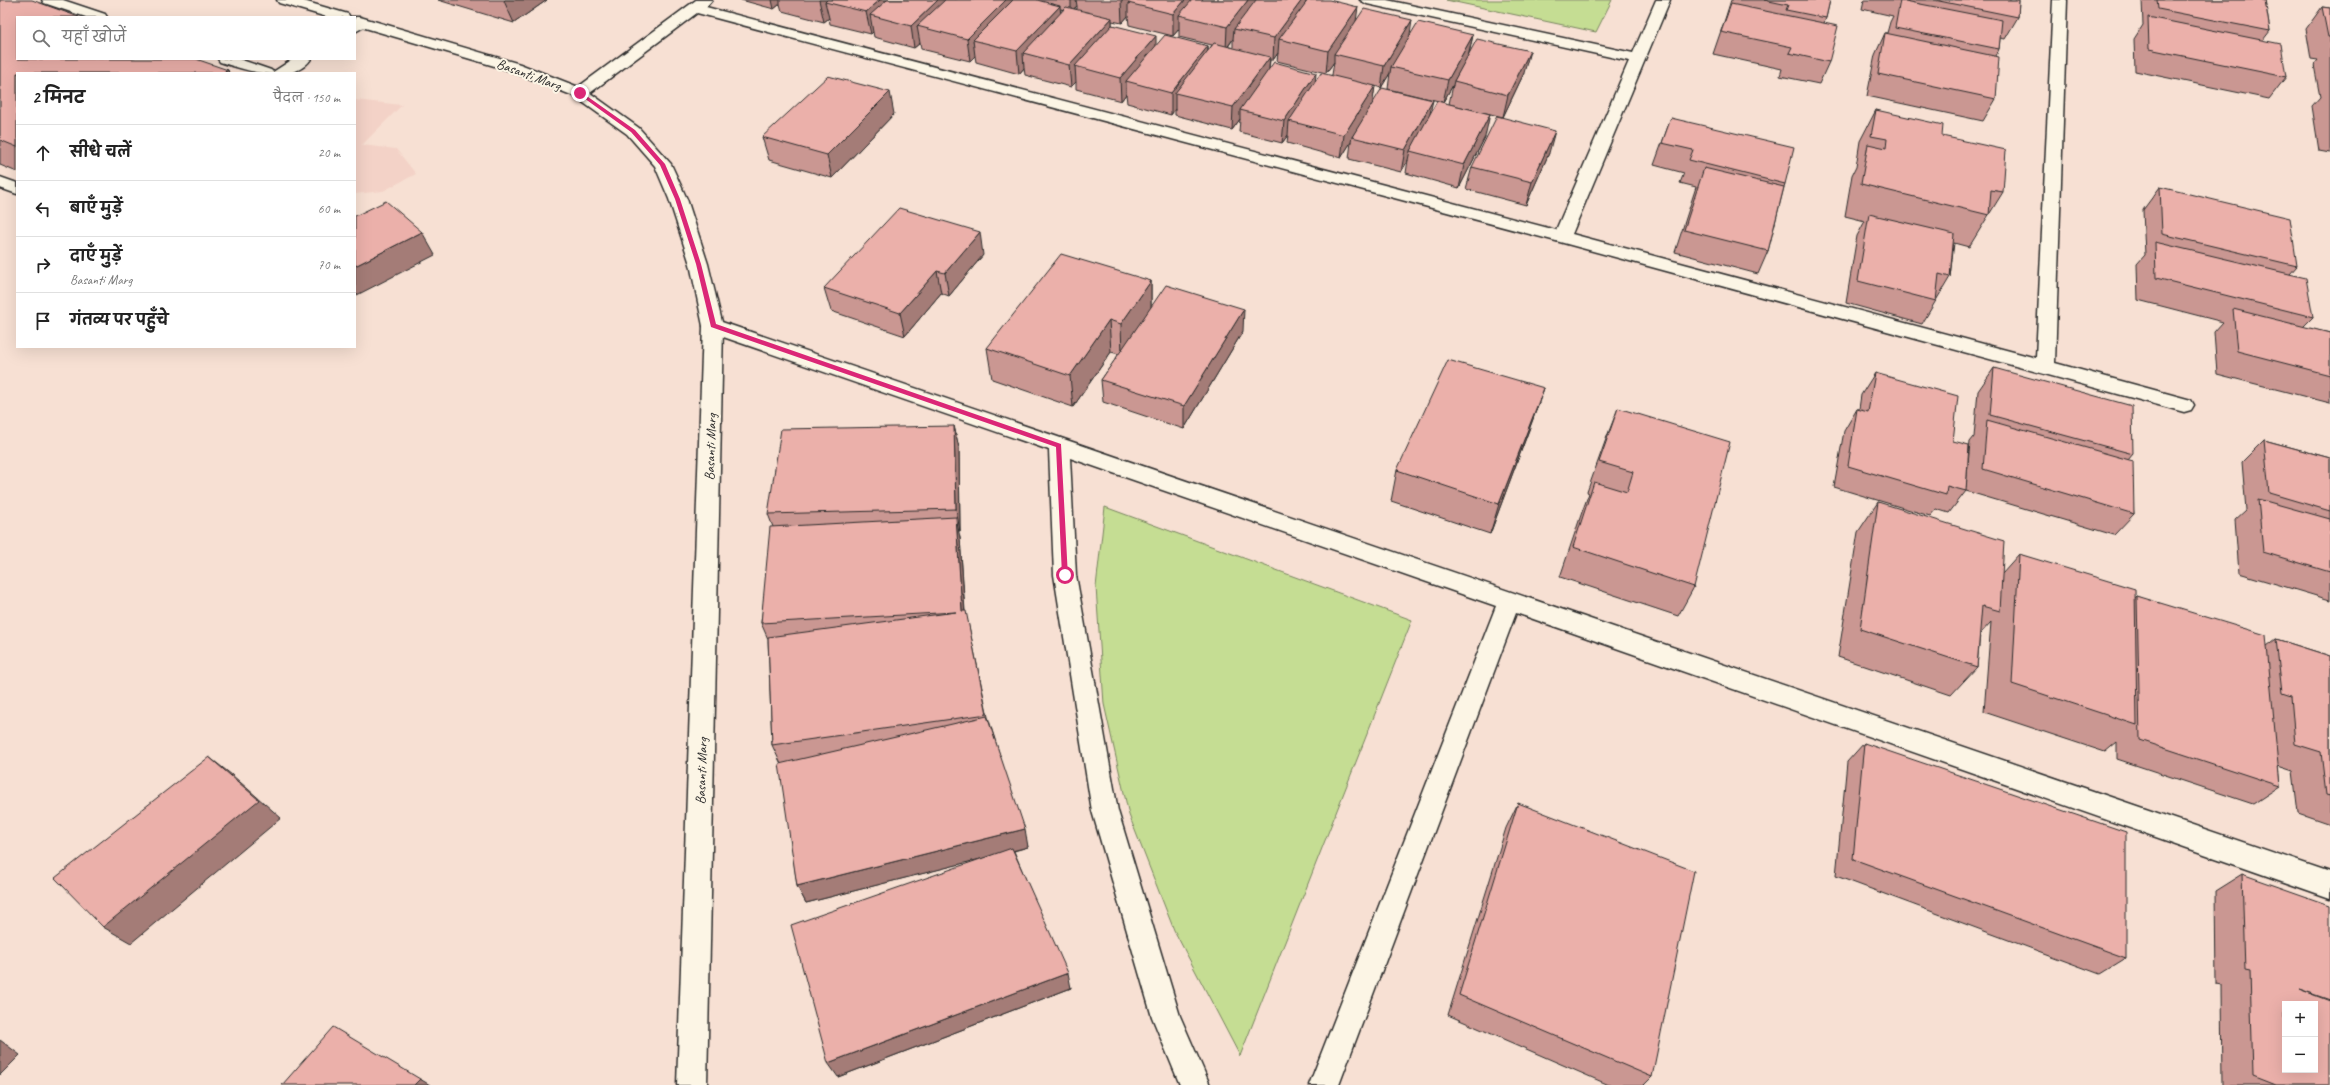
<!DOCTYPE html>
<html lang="hi">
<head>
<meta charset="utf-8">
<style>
  body { margin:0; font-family:Caveat,"Playpen Sans Deva",sans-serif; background:#f6f6f6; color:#222 }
  .controls { position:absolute; right:12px; bottom:12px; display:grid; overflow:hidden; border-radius:0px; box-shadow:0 4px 16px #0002 }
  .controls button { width:36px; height:36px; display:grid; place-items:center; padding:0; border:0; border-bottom:1px solid #e0e0e0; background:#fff; color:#222; font:20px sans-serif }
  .stop { position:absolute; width:12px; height:12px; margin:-9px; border:3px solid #db2777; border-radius:50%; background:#fff }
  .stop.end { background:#db2777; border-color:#fff; box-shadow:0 1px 4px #0008 }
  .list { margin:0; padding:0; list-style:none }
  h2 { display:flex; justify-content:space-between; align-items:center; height:52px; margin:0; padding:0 16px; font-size:17px }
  h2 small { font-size:13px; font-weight:400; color:#767676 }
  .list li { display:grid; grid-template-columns:26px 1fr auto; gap:12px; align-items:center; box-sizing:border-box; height:56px; padding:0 16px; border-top:1px solid #e0e0e0 }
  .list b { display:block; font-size:15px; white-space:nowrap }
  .list p { margin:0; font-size:13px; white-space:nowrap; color:#767676 }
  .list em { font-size:13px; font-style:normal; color:#767676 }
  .icon { flex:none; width:22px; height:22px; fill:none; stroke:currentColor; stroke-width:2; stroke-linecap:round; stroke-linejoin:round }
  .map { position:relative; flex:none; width:2330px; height:1085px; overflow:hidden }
  .search { position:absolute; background:#fff; box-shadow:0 4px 16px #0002; left:16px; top:16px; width:340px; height:44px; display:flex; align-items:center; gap:10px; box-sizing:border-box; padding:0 14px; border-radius:0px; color:#767676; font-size:15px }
  .panel { position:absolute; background:#fff; box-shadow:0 4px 16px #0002; left:16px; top:72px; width:340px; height:276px; border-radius:0px }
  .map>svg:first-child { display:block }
  .built { fill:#f3d2c7 }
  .green { fill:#c5dd93; stroke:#78845f }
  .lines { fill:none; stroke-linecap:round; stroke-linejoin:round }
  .lane-casing { stroke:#2b2b2b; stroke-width:3 }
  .street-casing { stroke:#2b2b2b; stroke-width:3 }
  .secondary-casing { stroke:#2b2b2b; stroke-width:3 }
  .lane { fill:#fcf5e5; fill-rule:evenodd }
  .street { fill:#fcf5e5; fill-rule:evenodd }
  .secondary { fill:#fcf5e5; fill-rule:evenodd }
  .wall { fill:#ca9792; stroke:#2b2b2b; fill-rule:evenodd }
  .shaded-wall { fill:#a47b77; stroke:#2b2b2b }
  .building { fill:#ebb0aa; stroke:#2b2b2b; fill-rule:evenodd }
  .route { fill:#db2777 }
  .labels { text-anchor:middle; stroke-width:4; stroke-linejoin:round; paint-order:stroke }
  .street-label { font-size:14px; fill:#2b2b2b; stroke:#fcf5e5 }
</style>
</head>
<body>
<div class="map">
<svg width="2330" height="1085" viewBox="0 0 2330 1085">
  <rect width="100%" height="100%" fill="#f7e0d3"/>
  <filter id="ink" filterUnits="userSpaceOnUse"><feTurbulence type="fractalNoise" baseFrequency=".025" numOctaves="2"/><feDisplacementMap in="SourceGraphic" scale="8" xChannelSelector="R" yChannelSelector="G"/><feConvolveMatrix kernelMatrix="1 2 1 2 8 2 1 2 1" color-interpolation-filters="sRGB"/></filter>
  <g filter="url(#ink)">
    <!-- built -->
    <polygon class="built" points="355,100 402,105 362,145 396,149 416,174 383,191 355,194"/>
    <!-- green -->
    <g class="green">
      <polygon points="1446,0 1612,0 1596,32"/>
      <polygon points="1105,507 1412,620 1240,1056 1174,930 1129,815 1104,704 1096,587"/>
    </g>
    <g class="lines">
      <defs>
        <g id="lane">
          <polygon points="42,0 63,0 105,14 107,17 86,17 44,3"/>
          <polygon points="364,19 371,23 355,32 355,22"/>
          <path d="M218 59H239L271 70 273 72 293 59H311C293 86 244 70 220 62Z"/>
          <polygon points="0,177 17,183 17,194 0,188"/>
        </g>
        <g id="street">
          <polygon points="696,0 712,0 706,7 1556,230 1629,61 1367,4 1360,0 1387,0 1633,53 1656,0 1670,0 1572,234 2036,358 2053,0 2067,0 2055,363 2191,400 2194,405 2191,410 2184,412 1556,241 697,13 586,96 574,96 572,93 574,90"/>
          <polygon points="713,319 2330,872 2330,898 1516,613 1339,1085 1309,1085 1496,606 1070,458 1076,575 1118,811 1180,1016 1210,1085 1180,1085 1152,1017 1092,811 1054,575 1049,450 706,331 703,326 706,321"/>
        </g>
        <polygon id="secondary" points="277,0 300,0 348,14 350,17 360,17 520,64 586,90 639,128 671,164 687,199 708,264 723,326 707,1085 677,1085 703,326 690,264 669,199 655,166 627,134 574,96 508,70 355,25 355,17 327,17 279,3"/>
      </defs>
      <!-- lane casing -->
      <use href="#lane" class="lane-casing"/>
      <!-- street casing -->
      <use href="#street" class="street-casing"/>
      <!-- secondary casing -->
      <use href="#secondary" class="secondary-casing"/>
      <!-- lane -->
      <use href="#lane" class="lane"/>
      <!-- street -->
      <use href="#street" class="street"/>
      <!-- secondary -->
      <use href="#secondary" class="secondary"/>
    </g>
    <!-- wall -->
    <g class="wall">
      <polygon points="0,0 17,59 228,70 229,73 17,73 17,172 0,165"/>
      <polygon points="438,0 547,0 514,23"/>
      <path d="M741 0H1306V3L1356 21 1410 36 1473 35 1469 54 1524 73 1503 117 1449 104 1453 85 1443 102 1388 89 1390 73 1381 88 1375 86 1372 103 1430 114 1485 137 1459 188 1406 173 1408 160 1401 172 1349 159 1351 142 1341 158 1287 143 1288 135 1282 143 1239 132 1240 119 1232 130 1175 115V109L1171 115 1127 103 1126 94 1121 101 1076 89V82L1071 87 1025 75 1024 68 1019 74 976 62 975 56 970 61 921 49 920 43 914 48 874 37 873 32 871 34 830 24 829 18 824 22 782 11 780 4 774 9ZM1077 6V9H1074ZM1061 9 1064 10 1061 13ZM1128 16 1129 25 1173 36 1179 29V37L1212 45 1208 51V46H1156L1112 25V21L1122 23ZM1233 39V48L1228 47ZM1278 53 1277 61 1326 73 1334 62 1332 75 1315 81 1269 69 1270 60H1273Z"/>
      <polygon points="1731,0 1830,0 1826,18 1824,23 1829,62 1819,84 1780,76 1782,69 1713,54 1726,16"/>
      <polygon points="1864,0 2019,0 2018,17 2005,39 2000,38 1999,49 1996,56 1996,99 1983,121 1867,96 1875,55 1885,33 1887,33 1890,22 1893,16 1862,9"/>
      <polygon points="2142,0 2265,0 2270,31 2263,40 2286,77 2269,99 2135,71 2134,39 2143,25"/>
      <polygon points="2322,7 2330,8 2330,153 2319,151 2312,106 2320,97 2314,65 2318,60 2311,59 2306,29"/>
      <polygon points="1876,110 1942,136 2003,192 1969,247 1954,243 1950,277 1922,324 1846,303 1857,236 1865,221 1845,216 1852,175 1856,167 1860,141"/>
      <polygon points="894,114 832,178 769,160 762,137"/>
      <polygon points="1671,118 1785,184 1784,187 1768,251 1758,274 1675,252 1696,187 1680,183 1684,173 1654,165"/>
      <polygon points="1549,153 1526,205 1466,189 1472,167"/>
      <polygon points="2160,187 2297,266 2290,274 2313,317 2303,327 2330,333 2330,403 2217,374 2214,332 2223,322 2138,300 2137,264 2145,255 2143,210"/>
      <polygon points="983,255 949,296 941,293 905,336 831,311 824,288"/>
      <polygon points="1151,281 1151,308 1243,331 1184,429 1103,402 1101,380 1119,354 1111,352 1073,407 992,379 987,348"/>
      <polygon points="1994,368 2133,454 2128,460 2134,514 2114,535 1966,491 1949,513 1936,509 1930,516 1834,487 1844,431 1857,409 1859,409 1861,395 1875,373 1953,441 1966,487 1970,442 1974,437 1978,391"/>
      <polygon points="1544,388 1533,419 1490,534 1391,501 1397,470"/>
      <polygon points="1618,408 1694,587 1678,616 1560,577 1582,512 1589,493 1587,492 1606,439"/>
      <polygon points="954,426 959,448 960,531 958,531 960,538 965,611 970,631 988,717 1028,847 1014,851 1071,988 838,1077 979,859 806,903 797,886 781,764 772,745 768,639 761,623 773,527 768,514"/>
      <polygon points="2264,440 2330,458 2330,600 2239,573 2235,520 2246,510 2242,462"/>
      <polygon points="1878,502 2002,573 2019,554 2135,598 2137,596 2267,646 2276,639 2330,656 2330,824 2298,813 2293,771 2278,766 2280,786 2253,804 2117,759 2117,742 2105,752 1984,712 1991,622 1980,634 1977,667 1951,695 1838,657 1858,532"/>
      <polygon points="1864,743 2126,958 2100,974 1836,876 1847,762"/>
      <polygon points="1518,803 1652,1077 1644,1085 1609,1085 1448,1015 1506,828"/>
      <polygon points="2242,874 2330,1085 2222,1085 2221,986 2216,985 2215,891"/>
    </g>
    <!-- shaded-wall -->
    <g class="shaded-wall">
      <polygon points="505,0 547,0 514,23 504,1"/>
      <polygon points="772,0 780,0 780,4 774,9"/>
      <polygon points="819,0 849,0 825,2 829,18 824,22"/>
      <polygon points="880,0 908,0 870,15 873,32 871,34 866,12"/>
      <polygon points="938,0 957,0 917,26 920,43 914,48 911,26"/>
      <polygon points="1006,0 1013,0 973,40 975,56 970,61 967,39"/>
      <polygon points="1071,0 1076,0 1077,6 1071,11"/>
      <polygon points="1123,0 1142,0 1128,3 1128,16 1122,23 1121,1"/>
      <polygon points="1185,0 1203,0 1179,15 1179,29 1173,36 1173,14"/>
      <polygon points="1248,0 1260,0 1234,29 1233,39 1226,49 1227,27"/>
      <polygon points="1302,0 1306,0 1305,16 1279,39 1278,53 1273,60 1274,38"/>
      <polygon points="1060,6 1062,28 1023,53 1024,68 1019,74 1017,51"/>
      <polygon points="1358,7 1355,29 1334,54 1334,62 1326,73 1328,51"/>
      <polygon points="1112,18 1112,40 1075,66 1076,82 1071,87 1069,65"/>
      <polygon points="1412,20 1409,42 1391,67 1390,73 1381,88 1384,66"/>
      <polygon points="1473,35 1468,57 1454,81 1453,85 1443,102 1448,80"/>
      <polygon points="1156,36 1156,58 1126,81 1126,94 1121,101 1120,78"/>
      <polygon points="1208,46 1207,68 1175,93 1175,109 1171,115 1171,93"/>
      <polygon points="1530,51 1524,73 1503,117 1508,95"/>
      <polygon points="1270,57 1268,79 1240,110 1240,119 1232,130 1233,107"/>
      <polygon points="228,70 229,73 223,73"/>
      <polygon points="1316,73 1314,95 1289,121 1288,135 1282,143 1284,121"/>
      <polygon points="1375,86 1372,108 1352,137 1351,142 1341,158 1344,135"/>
      <polygon points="890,92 894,114 832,178 827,155"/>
      <polygon points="1433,100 1428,123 1410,151 1408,160 1401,172 1405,150"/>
      <polygon points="1490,114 1485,137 1459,188 1464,165"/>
      <polygon points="1555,131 1549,153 1526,205 1532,182"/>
      <polygon points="422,232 435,255 355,296 355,266"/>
      <polygon points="980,232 983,255 949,296 945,273"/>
      <polygon points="937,271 941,293 905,336 900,313"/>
      <polygon points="1151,281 1151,313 1122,355 1121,324"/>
      <polygon points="1244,309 1243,331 1184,429 1184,406"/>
      <polygon points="1109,320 1111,352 1073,407 1070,376"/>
      <polygon points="1544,388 1533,419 1490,534 1499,504"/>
      <polygon points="954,426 959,448 960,531 956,509"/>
      <polygon points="956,517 960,538 966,632 962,611"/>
      <polygon points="209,757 232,775 281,818 131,943 103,927"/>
      <polygon points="1025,829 1028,847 806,903 797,886"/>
      <polygon points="1068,973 1071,988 838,1077 828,1063"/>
      <polygon points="0,1040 20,1055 0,1075"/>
      <polygon points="420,1079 430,1085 414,1085"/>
    </g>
    <!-- building -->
    <g class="building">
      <polygon points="0,0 32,0 79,17 17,17 17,59 196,59 228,70 223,73 17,73 17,147 0,140"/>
      <polygon points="827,0 880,0 866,12 825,2"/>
      <polygon points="887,0 938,0 911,26 870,15"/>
      <polygon points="945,0 1006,0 967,39 917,26"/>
      <polygon points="1013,0 1037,0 1060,6 1017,51 973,40"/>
      <polygon points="1131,0 1185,0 1173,14 1128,3"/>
      <polygon points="1192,0 1248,0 1227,27 1179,15"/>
      <polygon points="1256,0 1302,0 1274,38 1234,29"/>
      <polygon points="1308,0 1329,0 1358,7 1328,51 1279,39"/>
      <polygon points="1764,0 1830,0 1826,18 1786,10 1788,5"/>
      <polygon points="1900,0 2002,20 1999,49 1895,28"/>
      <polygon points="1934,0 2019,0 2018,17"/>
      <polygon points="2157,0 2265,0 2270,31 2158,9"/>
      <polygon points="1731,4 1838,26 1829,62 1789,53 1792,47 1721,32"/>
      <polygon points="1066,7 1112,18 1069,65 1023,53"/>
      <polygon points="2322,7 2330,8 2330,37 2328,37"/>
      <polygon points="1364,9 1412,20 1384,66 1334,54"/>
      <polygon points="2148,17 2281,44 2286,77 2149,49"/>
      <polygon points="1418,22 1473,35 1448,80 1391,67"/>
      <polygon points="1112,25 1156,36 1120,78 1075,66"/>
      <polygon points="1885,33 1999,57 1996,99 1878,74"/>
      <polygon points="1165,35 1208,46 1171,93 1126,81"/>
      <polygon points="1477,39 1530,51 1508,95 1454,81"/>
      <polygon points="1214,43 1270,57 1233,107 1175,93"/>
      <polygon points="1274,62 1316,73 1284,121 1240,110"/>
      <polygon points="1321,73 1375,86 1344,135 1289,121"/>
      <polygon points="828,76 890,92 827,155 762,137"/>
      <polygon points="1382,88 1433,100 1405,150 1352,137"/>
      <polygon points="1437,101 1490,114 1464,165 1410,151"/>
      <polygon points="1876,110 1943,125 1942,136 2006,150 2003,192 1991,190 1989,215 1861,184 1868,144 1886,148 1887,139 1871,136"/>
      <polygon points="1497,116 1555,131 1532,182 1472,167"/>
      <polygon points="1671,118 1794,147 1785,184 1689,160 1693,150 1662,143"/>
      <polygon points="1704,168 1784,187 1768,251 1684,230"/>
      <polygon points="2160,187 2290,218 2297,266 2162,234"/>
      <polygon points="386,201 422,232 355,266 355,216"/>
      <polygon points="899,208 980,232 945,273 937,271 900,313 824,288"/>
      <polygon points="1869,214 1954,234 1950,277 1939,274 1936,301 1858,281"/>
      <polygon points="2155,242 2306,278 2313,317 2156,278"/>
      <polygon points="1061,254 1151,281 1121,324 1109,320 1070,376 987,348"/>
      <polygon points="1166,285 1244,309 1184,406 1101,380"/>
      <polygon points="2233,309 2330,333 2330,375 2237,351"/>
      <polygon points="1448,360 1544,388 1499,504 1397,470"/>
      <polygon points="1994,368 2132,406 2133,454 1990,415"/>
      <polygon points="1875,373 1958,396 1953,441 1969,445 1966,491 1947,486 1946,495 1848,466 1857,409 1868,412"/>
      <polygon points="1618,408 1730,442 1694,587 1573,547 1594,482 1627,492 1633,472 1599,462"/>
      <polygon points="1987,420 2133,461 2134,514 1983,469"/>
      <polygon points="954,426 956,509 768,514 781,429"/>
      <polygon points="2264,440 2330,458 2330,511 2269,493"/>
      <polygon points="2258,499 2330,519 2330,572 2263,552"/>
      <polygon points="1878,502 2004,541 2000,611 1982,606 1977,667 1860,629"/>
      <polygon points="956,517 962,611 966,611 987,714 772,745 768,637 956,612 761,623 770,527"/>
      <polygon points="2019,554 2135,589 2137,725 2012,684"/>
      <polygon points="2137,596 2266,635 2280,786 2140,740"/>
      <polygon points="2276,639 2330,656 2330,796 2326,795 2321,752 2295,744 2291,696 2282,693"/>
      <polygon points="987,716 1025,829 797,886 779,764"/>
      <polygon points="1864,743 2126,832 2126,958 1853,859"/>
      <polygon points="209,757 259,800 103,927 55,878"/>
      <polygon points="1518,803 1694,871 1652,1077 1459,995"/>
      <polygon points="1012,848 1068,973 828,1063 791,925"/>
      <path d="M2242 874 2330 905V1000L2298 989 2330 1001V1085H2276L2253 1076 2250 971 2245 970ZM2285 1004H2315V1070H2285Z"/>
      <polygon points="333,1027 420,1079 414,1085 282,1085"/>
    </g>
  </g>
  <!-- route -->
  <polygon class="route" points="581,92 635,130 665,164 680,199 701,264 716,324 1061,444 1068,577 1062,575 1056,447 711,327 696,264 675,199 660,165 631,132 577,93"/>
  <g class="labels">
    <!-- street labels -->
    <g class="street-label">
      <text transform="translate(529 74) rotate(20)" y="5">Basanti Marg</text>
      <text transform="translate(710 447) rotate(-88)" y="5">Basanti Marg</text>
      <text transform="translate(701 771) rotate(-88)" y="5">Basanti Marg</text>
    </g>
  </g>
</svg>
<div class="controls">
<button>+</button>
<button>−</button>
</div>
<div class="stop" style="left:1065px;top:575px"></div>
<div class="stop end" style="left:580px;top:93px"></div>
<div class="search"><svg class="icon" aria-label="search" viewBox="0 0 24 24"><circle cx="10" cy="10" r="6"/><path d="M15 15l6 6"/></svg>यहाँ खोजें</div>
<section class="panel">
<h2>2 मिनट<small>पैदल · 150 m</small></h2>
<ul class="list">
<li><svg class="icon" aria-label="ahead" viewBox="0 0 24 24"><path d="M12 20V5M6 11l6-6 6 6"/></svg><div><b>सीधे चलें</b></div><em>20 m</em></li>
<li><svg class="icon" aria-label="left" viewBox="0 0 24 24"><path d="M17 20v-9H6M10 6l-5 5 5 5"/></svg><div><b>बाएँ मुड़ें</b></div><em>60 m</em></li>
<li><svg class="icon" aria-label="right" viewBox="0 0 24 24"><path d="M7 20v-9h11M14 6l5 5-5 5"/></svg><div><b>दाएँ मुड़ें</b><p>Basanti Marg</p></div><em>70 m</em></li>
<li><svg class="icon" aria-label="arrive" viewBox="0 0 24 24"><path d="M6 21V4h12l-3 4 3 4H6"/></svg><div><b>गंतव्य पर पहुँचे</b></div></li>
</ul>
</section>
</div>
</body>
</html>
